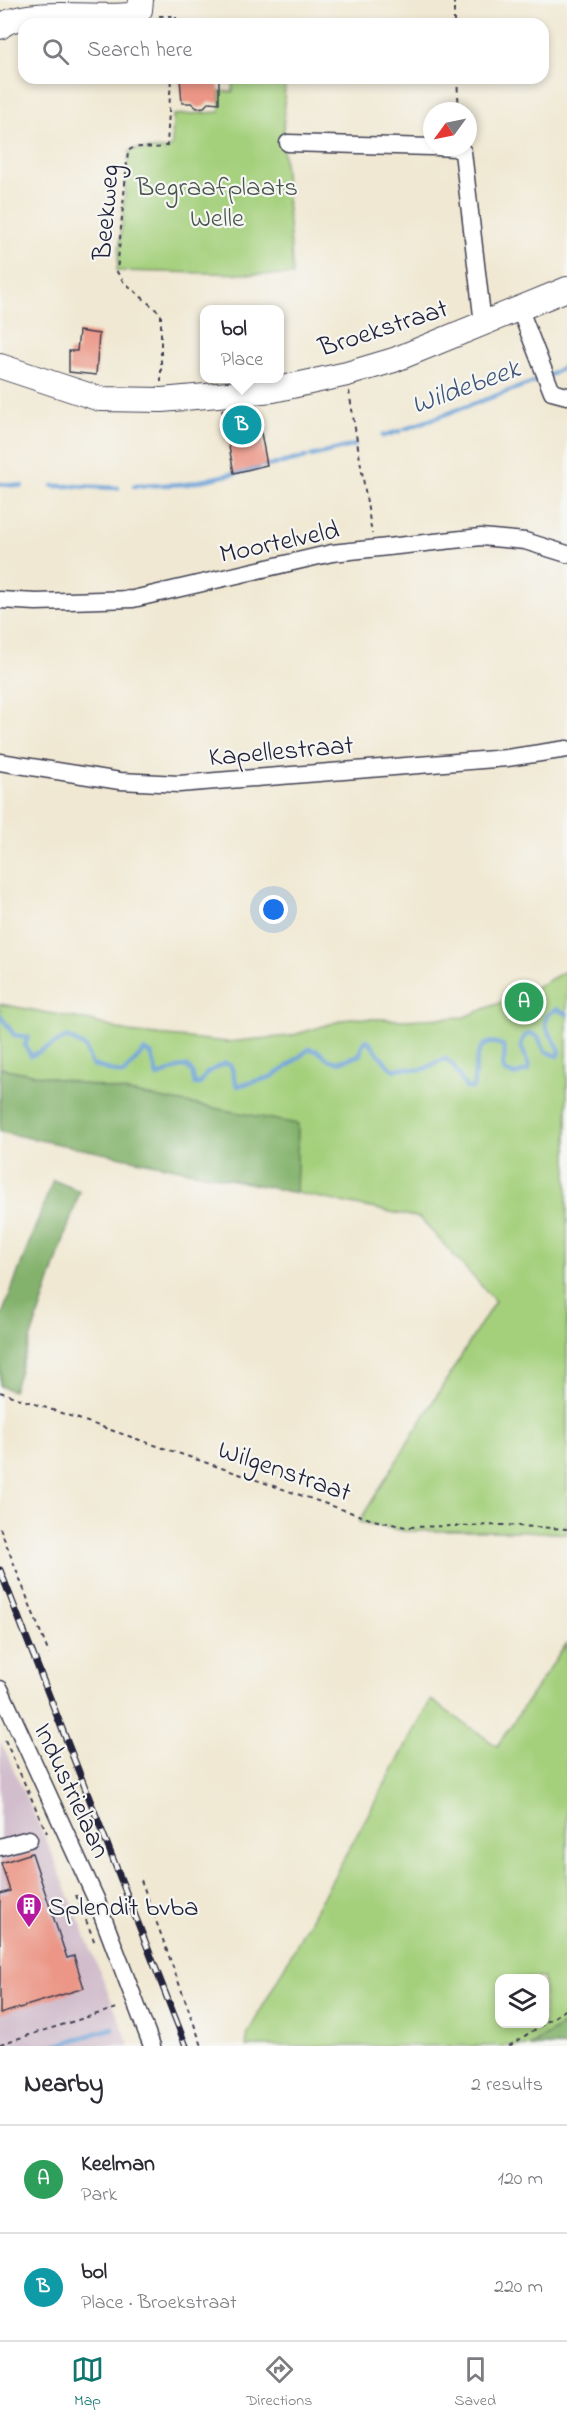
<!DOCTYPE html>
<html lang="en">
<head>
<meta charset="utf-8">
<style>
  body { margin:0; font-family:"Indie Flower",sans-serif; background:#f7f7f7; color:#2b2b33 }
  .controls { position:absolute; right:18px; bottom:18px; display:grid; overflow:hidden; border-radius:12px; box-shadow:0 3px 9px #0003 }
  .controls button { width:54px; height:54px; display:grid; place-items:center; padding:0; border:0; border-bottom:2px solid #e1e1e2; background:#fff; color:#2b2b33; font:30px sans-serif }
  .compass { position:absolute; left:423px; top:102px; width:54px; height:54px; border-radius:50%; background:#fff; box-shadow:0 3px 9px #0003; rotate:237deg }
  .you { position:absolute; left:274px; top:910px; width:21px; height:21px; margin:-15px; border:4px solid #fff; border-radius:50%; background:#1a73e8; box-shadow:0 0 0 9px #1a73e833 }
  .badge { display:grid; place-items:center; width:39px; height:39px; border-radius:50%; background:#0f766e; color:#fff; font-size:20px; font-weight:700 }
  .pin { position:absolute; translate:-50% -50%; border:3px solid #fff; box-shadow:0 2px 6px #0006 }
  .popup { position:absolute; left:200px; top:305px; width:84px; height:78px; box-sizing:border-box; display:grid; place-content:center; border-radius:12px; background:#fff; filter:drop-shadow(0 2px 4px #0005); font-size:20px; white-space:nowrap; color:#7c7c81 }
  .popup b { font-size:22px; color:#2b2b33 }
  .popup::after { content:''; position:absolute; left:50%; top:100%; margin-left:-12px; border:12px solid transparent; border-top-color:#fff }
  .list { margin:0; padding:0; list-style:none }
  h2 { display:flex; justify-content:space-between; align-items:center; height:78px; margin:0; padding:0 24px; font-size:26px }
  h2 small { font-size:20px; font-weight:400; color:#7c7c81 }
  .list li { display:grid; grid-template-columns:39px 1fr auto; gap:18px; align-items:center; box-sizing:border-box; height:108px; padding:0 24px; border-top:2px solid #e1e1e2 }
  .list b { display:block; font-size:22px; white-space:nowrap }
  .list p { margin:0; font-size:20px; white-space:nowrap; color:#7c7c81 }
  .list em { font-size:20px; font-style:normal; color:#7c7c81 }
  .icon { flex:none; width:33px; height:33px; fill:none; stroke:currentColor; stroke-width:2; stroke-linecap:round; stroke-linejoin:round }
  .map { position:relative; flex:none; width:567px; height:2046px; overflow:hidden }
  .search { position:absolute; background:#fff; box-shadow:0 3px 9px #0003; left:18px; right:18px; top:18px; height:66px; display:flex; align-items:center; gap:15px; box-sizing:border-box; padding:0 21px; border-radius:18px; color:#7c7c81; font-size:22px }
  .sheet { height:294px; background:#fff }
  nav { display:flex; justify-content:space-around; align-items:center; box-sizing:border-box; height:84px; border-top:2px solid #e1e1e2; background:#fff; font-size:16px; color:#7c7c81 }
  nav a { display:grid; justify-items:center; gap:3px }
  nav .on { color:#0f766e }
  .map>svg:first-child { display:block }
  .industrial { fill:#d1bdcc }
  .green { fill:#a4d07c; stroke:#63795c; stroke-width:1.5; fill-rule:evenodd }
  .forest { fill:#83b26c; stroke:#526a54; stroke-width:1.5 }
  .lines { fill:none; stroke-linecap:round; stroke-linejoin:round }
  .stream { stroke:#679fd5; stroke-width:4.5 }
  .building { fill:#eb9686 }
  .street-casing { stroke:#414052; stroke-width:19 }
  .secondary-casing { stroke:#414052; stroke-width:26 }
  .path { stroke:#414052; stroke-width:2; stroke-dasharray:4.5 4.5; stroke-linecap:butt }
  .street { stroke:#fff; stroke-width:16 }
  .secondary { stroke:#fff; stroke-width:24 }
  .rail-casing { stroke:#22223b; stroke-width:7 }
  .rail { stroke:#f6f6f2; stroke-width:4.5; stroke-dasharray:14; stroke-linecap:butt }
  .labels { text-anchor:middle; stroke-width:4.5; stroke-linejoin:round; paint-order:stroke }
  .park-label { font-size:27px; fill:#49564e; stroke:#f6f6f2 }
  .street-label { font-size:27px; fill:#22223b; stroke:#f6f6f2 }
  .poi-label { font-size:27px; fill:#22223b; stroke:#f6f6f2; text-anchor:start }
  .water-label { font-size:28px; font-style:italic; fill:#3e5479; stroke:#f6f6f2 }
</style>
</head>
<body>
<div class="map">
<svg width="567" height="2046" viewBox="0 0 567 2046">
  <rect width="100%" height="100%" fill="#f6f6f2"/>
  <filter id="ink" filterUnits="userSpaceOnUse"><feTurbulence type="fractalNoise" baseFrequency=".0167" numOctaves="2"/><feDisplacementMap in="SourceGraphic" scale="12" xChannelSelector="R" yChannelSelector="G"/><feConvolveMatrix kernelMatrix="1 2 1 2 8 2 1 2 1" color-interpolation-filters="sRGB"/></filter>
  <filter id="wash" filterUnits="userSpaceOnUse"><feTurbulence type="fractalNoise" baseFrequency=".008" numOctaves="4" result="noise"/><feDisplacementMap in="SourceGraphic" scale="24" xChannelSelector="R" yChannelSelector="G"/><feGaussianBlur stdDeviation="1.35" result="paint"/><feColorMatrix in="noise" values="0 0 0 0 0 0 0 0 0 0 0 0 0 0 0 0 0 1.4 0 .05"/><feComposite in="paint" operator="in"/></filter>
  <g filter="url(#wash)">
    <rect width="100%" height="100%" fill="#f0e8d2"/>
    <!-- industrial -->
    <polygon class="industrial" points="0,1740 51,1851 130,2046 0,2046"/>
    <!-- green -->
    <g class="green">
      <polygon points="233,78 285,78 283,148 293,275 117,271 129,153 132,149 169,149 172,145 173,115 220,112 220,91 233,92"/>
      <polygon points="567,970 567,1534 526,1531 404,1531 359,1522 495,1301 420,1218 296,1193 298,1124 0,1068 0,1004 91,1021 128,1032 227,1042 290,1036 350,1018 404,1020 464,1017 530,991"/>
      <path d="M567 1643V2022L530 2046H246L248 2033 431 1700 497 1746ZM544 1978V2024H500V1978Z"/>
    </g>
    <!-- forest -->
    <g class="forest">
      <polygon points="0,1068 298,1124 296,1193 0,1132"/>
      <polygon points="53,1180 80,1191 13,1391 0,1386 0,1320"/>
      <polygon points="567,2022 567,2046 530,2046"/>
    </g>
    <g class="lines">
      <!-- stream -->
      <g class="stream">
        <polyline points="550,375 567,365"/>
        <polyline points="405,429 539,380"/>
        <polyline points="383,436 400,431"/>
        <polyline points="311,456 355,445"/>
        <polyline points="281,463 306,457"/>
        <polyline points="264,466 277,464"/>
        <polyline points="0,484 22,486"/>
        <polyline points="53,486 70,486"/>
        <polyline points="74,486 118,488"/>
        <polyline points="134,486 187,484 259,468"/>
        <path d="M0 1015 14 1035 28 1037 25 1045 31 1056 67 1037 85 1047 92 1065 123 1074 145 1050 152 1055 157 1076C168 1074 175 1067 187 1066L192 1072 195 1084H200L207 1073 225 1063 231 1066 237 1086 271 1077 284 1069 309 1049 318 1051 329 1060 338 1062 360 1055 362 1045 367 1040 388 1065 395 1070C406 1065 414 1072 424 1069 433 1066 437 1060 446 1059L453 1065 466 1088H473C476 1070 473 1031 504 1046 506 1055 503 1061 503 1070L513 1075 529 1070V1066L521 1045 524 1037 530 1033 538 1037 545 1051 557 1056 560 1051C553 1034 532 1021 557 1009L567 1014"/>
        <polyline points="54,2046 113,2028"/>
      </g>
    </g>
    <g id="blocks">
      <!-- building -->
      <g class="building">
        <polygon points="180,78 219,78 219,103 209,102 204,107 197,108 191,103 182,103"/>
        <polygon points="79,331 99,334 96,375 69,372 69,351 77,351"/>
        <polygon points="256,406 267,465 234,473 222,410"/>
        <polygon points="32,1853 67,1958 74,1956 84,1988 0,2014 0,1894 10,1891 1,1863"/>
      </g>
    </g>
  </g>
  <g filter="url(#ink)">
    <use href="#blocks" fill-opacity="0" stroke="#414052" stroke-width="1.5"/>
    <g class="lines">
      <defs>
        <g id="street">
          <polyline points="288,143 432,147"/>
          <polyline points="436,147 455,148 463,152 483,324"/>
          <polyline points="520,310 552,392 567,396"/>
          <polyline points="0,600 36,602 133,599 332,553 481,537 525,541 567,554"/>
          <polyline points="0,762 120,781 179,784 507,758 567,749"/>
          <polyline points="0,1689 96,1899 152,2046"/>
          <polyline points="0,1847 29,1839"/>
        </g>
        <g id="secondary">
          <path d="M0 27C22 7 99 19 130 15L140 10 141 0"/>
          <polyline points="0,366 100,399 162,400 273,390 347,374 394,360 567,289"/>
        </g>
      </defs>
      <!-- street casing -->
      <use href="#street" class="street-casing"/>
      <!-- secondary casing -->
      <use href="#secondary" class="secondary-casing"/>
      <!-- path -->
      <g class="path">
        <polyline points="454,0 454,24"/>
        <polyline points="159,16 176,16 176,24"/>
        <polyline points="457,78 459,111"/>
        <path d="M161 382V314L123 281 117 272 128 151C139 142 155 152 167 145L171 78"/>
        <polyline points="349,391 372,534"/>
        <polyline points="0,1392 373,1520 406,1527 504,1525 567,1529"/>
        <polyline points="0,1528 49,1654"/>
        <polyline points="5,1740 47,1833"/>
        <polyline points="141,1880 202,2046"/>
        <polyline points="76,1895 95,1943"/>
        <polyline points="0,2044 120,2007"/>
        <polyline points="509,2046 567,2009"/>
      </g>
      <!-- street -->
      <use href="#street" class="street"/>
      <!-- secondary -->
      <use href="#secondary" class="secondary"/>
      <defs>
        <polyline id="rail" points="0,1570 186,2046"/>
      </defs>
      <!-- rail casing -->
      <use href="#rail" class="rail-casing"/>
      <!-- rail -->
      <use href="#rail" class="rail"/>
    </g>
  </g>
  <!-- icons -->
  <defs>
    <symbol id="building-pin" viewBox="-11 -11 22 30"><path d="M0 17L-7.5 6A9.5 9.5 0 1 1 7.5 6Z" fill="#b5179e" stroke="#f6f6f2"/><path d="M-4-6H4V6H1V3H-1V6H-4ZM-2.5-4.3h1.7v1.8h-1.7ZM.8-4.3h1.7v1.8H.8ZM-2.5-1h1.7V.8h-1.7ZM.8-1h1.7V.8H.8Z" fill="#fff"/></symbol>
  </defs>
  <g fill-rule="evenodd">
    <use href="#building-pin" x="14" y="1891" width="30" height="40"/>
  </g>
  <g class="labels">
    <!-- park labels -->
    <g class="park-label">
      <text x="217" y="195">Begraafplaats<tspan x="217" dy="31">Welle</tspan></text>
    </g>
    <!-- street labels -->
    <g class="street-label">
      <text transform="translate(105 212) rotate(-85)" y="9">Beekweg</text>
      <text transform="translate(383 327) rotate(-18)" y="9">Broekstraat</text>
      <text transform="translate(279 541) rotate(-12)" y="9">Moortelveld</text>
      <text transform="translate(281 750) rotate(-5)" y="9">Kapellestraat</text>
      <text transform="translate(285 1470) rotate(19)" y="9">Wilgenstraat</text>
      <text transform="translate(73 1790) rotate(65)" y="9">Industrielaan</text>
    </g>
    <!-- poi labels -->
    <g class="poi-label">
      <text x="48" y="1915">Splendit bvba</text>
    </g>
    <!-- water labels -->
    <g class="water-label">
      <text transform="translate(465 385) rotate(-20)" y="10">Wildebeek</text>
    </g>
  </g>
</svg>
<div class="controls">
<button><svg class="icon" aria-label="layers" viewBox="0 0 24 24"><path d="M12 4l9 5-9 5-9-5zM3 14l9 5 9-5"/></svg></button>
</div>
<svg class="compass" viewBox="-18 -18 36 36"><path d="M0-13l5 13h-10z" fill="#e53935"/><path d="M0 13l5-13h-10z" fill="#7c7c81"/></svg>
<div class="you"></div>
<div class="pin badge" style="left:524px;top:1002px;background:#2e9e5b">A</div>
<div class="pin badge" style="left:242px;top:425px;background:#0f9aa8">B</div>
<div class="popup"><b>bol</b>Place</div>
<div class="search"><svg class="icon" aria-label="search" viewBox="0 0 24 24"><circle cx="10" cy="10" r="6"/><path d="M15 15l6 6"/></svg>Search here</div>
</div>
<section class="sheet">
<h2>Nearby<small>2 results</small></h2>
<ul class="list">
<li><span class="badge" style="background:#2e9e5b">A</span><div><b>Keelman</b><p>Park</p></div><em>120 m</em></li>
<li><span class="badge" style="background:#0f9aa8">B</span><div><b>bol</b><p>Place · Broekstraat</p></div><em>220 m</em></li>
</ul>
</section>
<nav>
<a class="on"><svg class="icon" aria-label="map" viewBox="0 0 24 24"><path d="M3 6l6-2 6 2 6-2v14l-6 2-6-2-6 2zM9 4v14M15 6v14"/></svg>Map</a>
<a><svg class="icon" aria-label="directions" viewBox="0 0 24 24"><path d="M12 3l9 9-9 9-9-9zM9 14v-3h6M13 9l2 2-2 2"/></svg>Directions</a>
<a><svg class="icon" aria-label="saved" viewBox="0 0 24 24"><path d="M7 4h10v16l-5-4-5 4z"/></svg>Saved</a>
</nav>
</body>
</html>
